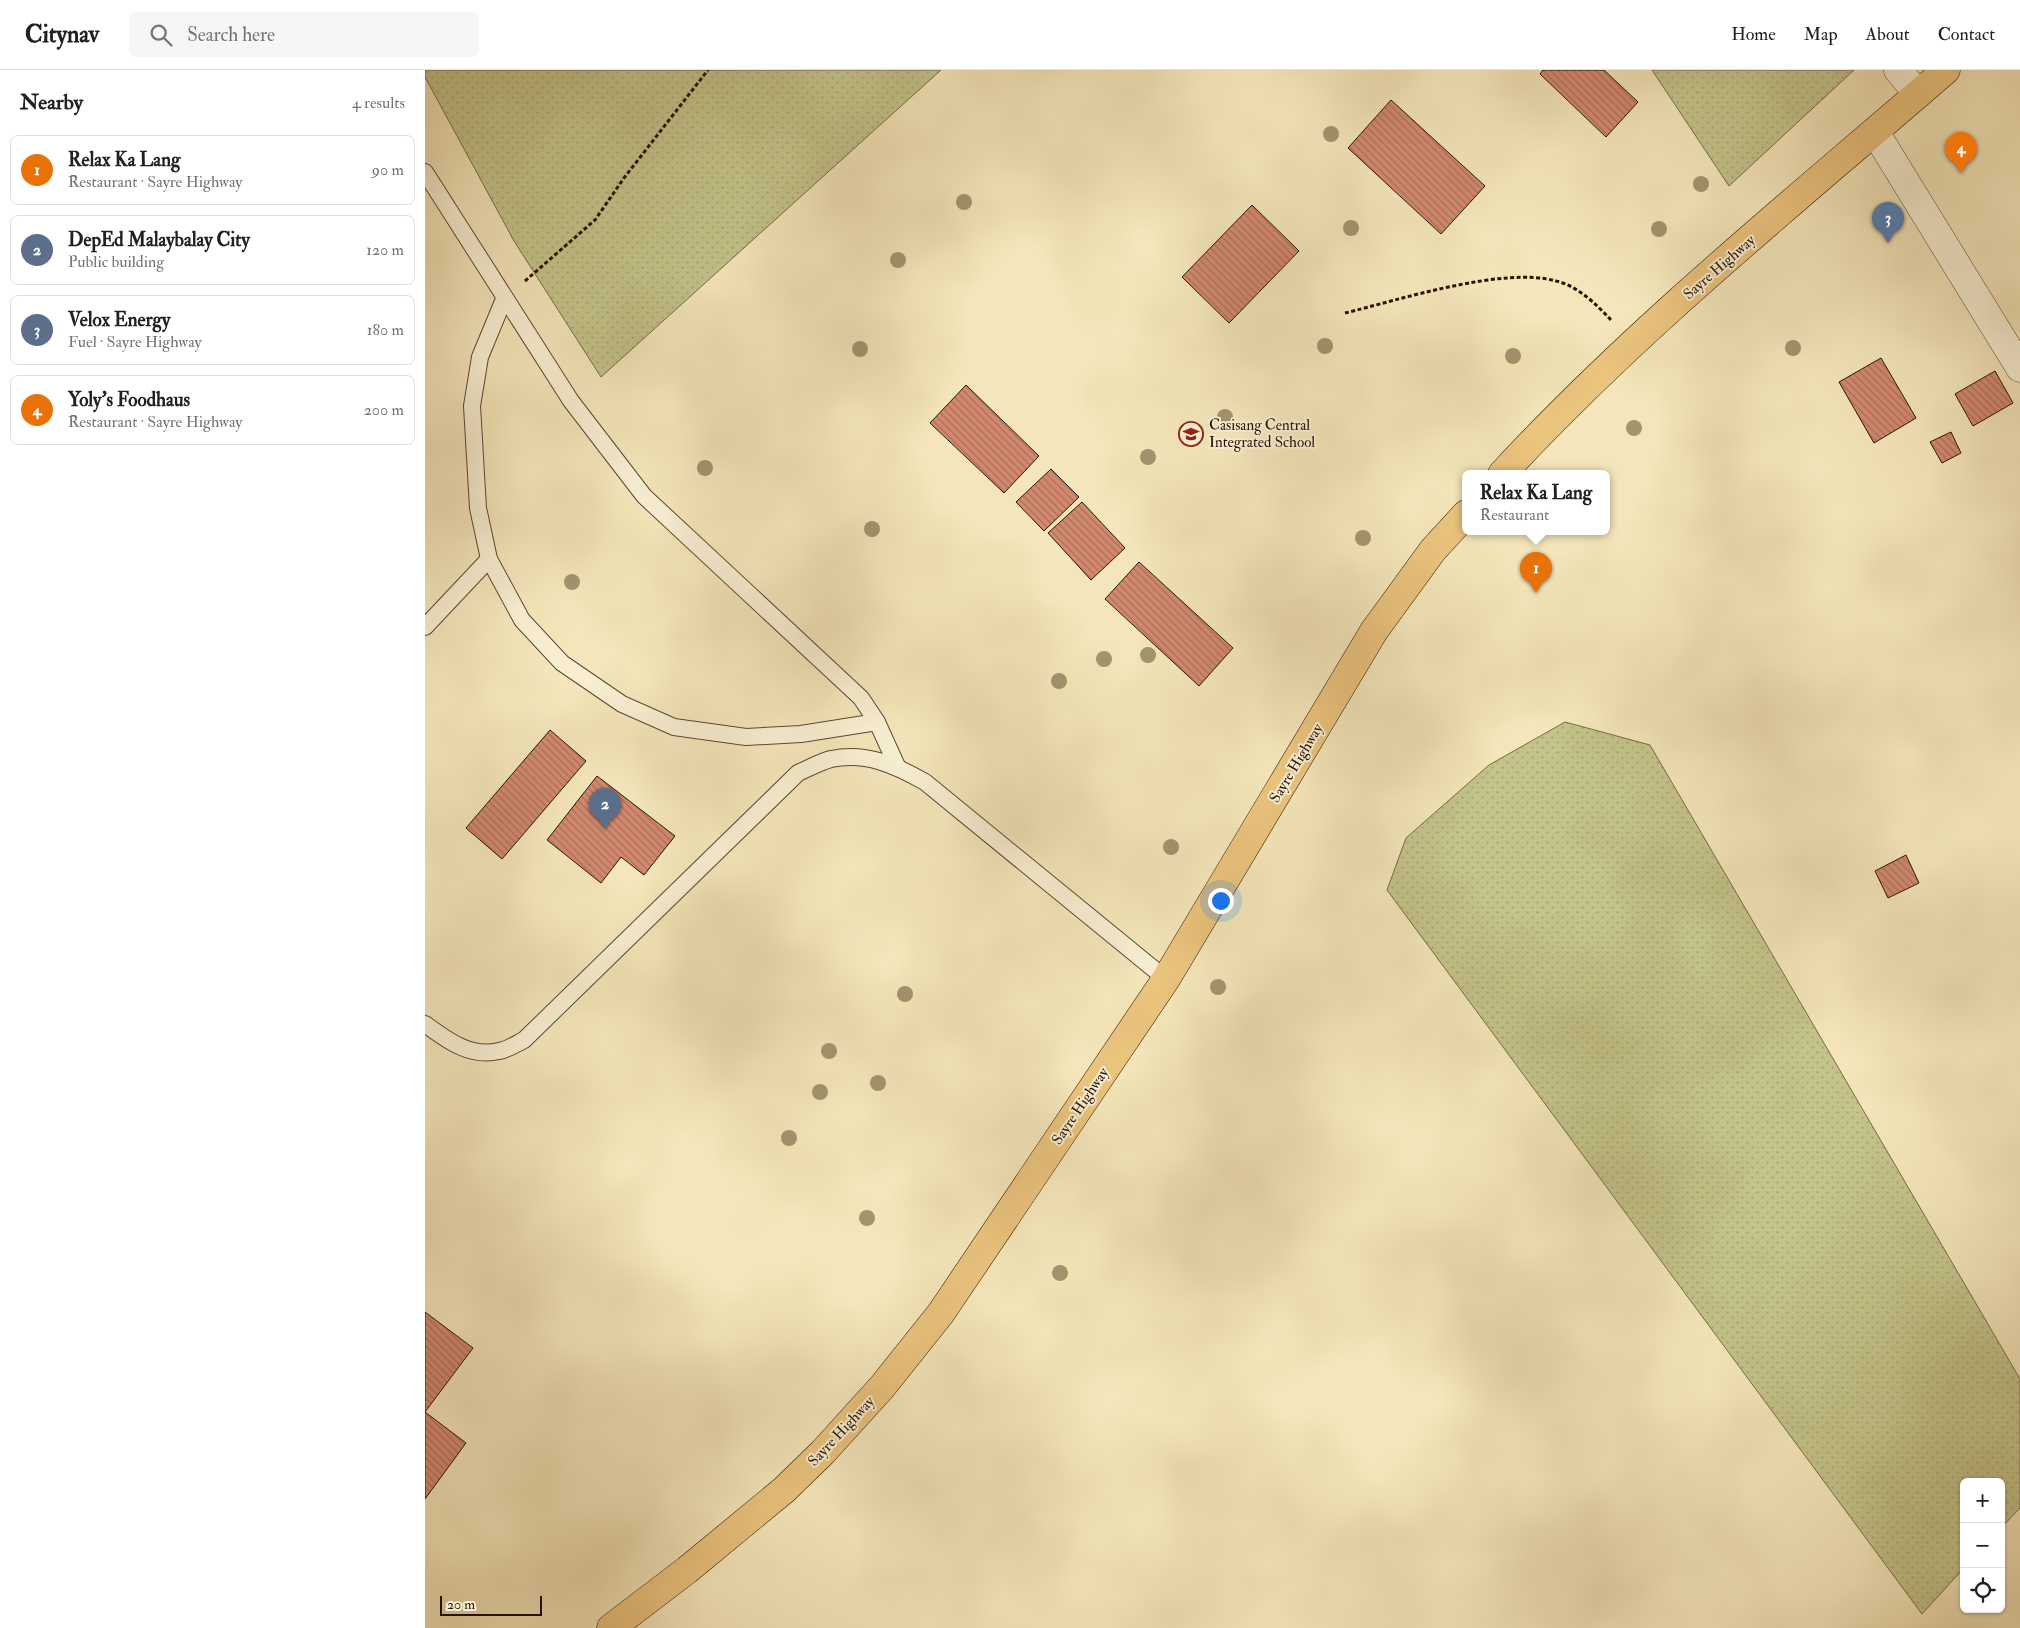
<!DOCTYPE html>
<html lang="en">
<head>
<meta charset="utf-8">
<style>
  body { margin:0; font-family:"IM FELL Double Pica",serif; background:#f6f6f6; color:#202124 }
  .controls { position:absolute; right:15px; bottom:15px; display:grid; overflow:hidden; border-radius:8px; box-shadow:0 1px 4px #0004 }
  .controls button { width:45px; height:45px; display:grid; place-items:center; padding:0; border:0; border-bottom:1px solid #e0e0e0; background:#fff; color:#202124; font:25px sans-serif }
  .scale { position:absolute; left:15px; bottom:12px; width:102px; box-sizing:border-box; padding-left:5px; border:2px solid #2a1203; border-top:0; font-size:14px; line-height:18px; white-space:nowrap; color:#2a1203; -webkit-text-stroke:4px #f8efd2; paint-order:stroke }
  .you { position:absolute; left:795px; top:830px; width:18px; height:18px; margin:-12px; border:4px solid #fff; border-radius:50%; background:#1a73e8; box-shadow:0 0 0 8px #1a73e833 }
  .badge { display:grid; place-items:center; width:32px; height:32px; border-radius:50%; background:#7c3aed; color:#fff; font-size:16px; font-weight:700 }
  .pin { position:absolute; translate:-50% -41px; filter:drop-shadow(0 1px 2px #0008) }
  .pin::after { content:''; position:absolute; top:26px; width:18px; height:15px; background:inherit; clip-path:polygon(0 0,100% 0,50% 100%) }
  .popup { position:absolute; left:1037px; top:400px; width:148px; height:65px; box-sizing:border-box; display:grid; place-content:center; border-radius:8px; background:#fff; filter:drop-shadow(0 1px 4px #0005); font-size:16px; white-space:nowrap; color:#757577 }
  .popup b { font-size:19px; color:#202124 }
  .popup::after { content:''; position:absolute; left:50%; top:100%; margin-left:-10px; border:10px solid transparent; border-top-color:#fff }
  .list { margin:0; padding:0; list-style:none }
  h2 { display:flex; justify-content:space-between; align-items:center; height:65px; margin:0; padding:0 20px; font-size:21px }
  h2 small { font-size:16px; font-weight:400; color:#757577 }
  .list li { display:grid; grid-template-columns:32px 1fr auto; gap:15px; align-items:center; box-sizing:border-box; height:70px; margin:0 10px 10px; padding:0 10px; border:1px solid #e0e0e0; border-radius:8px }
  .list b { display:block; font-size:19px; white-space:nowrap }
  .list p { margin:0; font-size:16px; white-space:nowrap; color:#757577 }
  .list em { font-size:16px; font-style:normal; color:#757577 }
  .icon { flex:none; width:28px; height:28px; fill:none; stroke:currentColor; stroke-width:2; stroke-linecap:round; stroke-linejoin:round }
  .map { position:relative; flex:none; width:1595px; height:1558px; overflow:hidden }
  header { display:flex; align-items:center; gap:30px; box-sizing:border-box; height:70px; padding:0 25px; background:#fff; border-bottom:1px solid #e0e0e0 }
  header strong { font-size:24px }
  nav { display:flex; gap:28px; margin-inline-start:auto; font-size:18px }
  .search { width:350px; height:45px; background:#f6f6f6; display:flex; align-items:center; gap:12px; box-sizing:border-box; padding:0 18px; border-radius:8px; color:#757577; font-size:19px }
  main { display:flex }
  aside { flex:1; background:#fff }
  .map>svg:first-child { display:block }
  .green { fill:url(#green-dots); stroke:#766a46 }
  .building { fill:url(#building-back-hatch); stroke:#2a1203 }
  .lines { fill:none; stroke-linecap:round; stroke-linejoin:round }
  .service-casing { stroke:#5c4731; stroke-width:18 }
  .minor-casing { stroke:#5c4731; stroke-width:29 }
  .tertiary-casing { stroke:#5c4731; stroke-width:29 }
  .trunk-casing { stroke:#2a1203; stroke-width:29 }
  .path { stroke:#2a1203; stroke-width:3; stroke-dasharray:4 2.5; stroke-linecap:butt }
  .service { stroke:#f8efd2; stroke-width:16 }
  .minor { stroke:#f8efd2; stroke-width:28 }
  .tertiary { stroke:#f8efd2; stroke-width:28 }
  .trunk { stroke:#eac37d; stroke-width:28 }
  .tree { fill:#a3946f }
  .labels { text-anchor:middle; stroke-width:4; stroke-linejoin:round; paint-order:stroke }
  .street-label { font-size:15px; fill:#2a1203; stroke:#f8efd2 }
  .poi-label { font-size:15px; fill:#2a1203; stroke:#f8efd2; text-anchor:start }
</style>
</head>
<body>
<header>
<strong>Citynav</strong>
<div class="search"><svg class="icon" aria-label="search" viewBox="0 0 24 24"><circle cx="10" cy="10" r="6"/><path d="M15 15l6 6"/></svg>Search here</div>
<nav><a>Home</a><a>Map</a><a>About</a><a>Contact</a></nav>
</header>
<main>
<aside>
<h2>Nearby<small>4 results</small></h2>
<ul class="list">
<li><span class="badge" style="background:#e8710a">1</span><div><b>Relax Ka Lang</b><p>Restaurant · Sayre Highway</p></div><em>90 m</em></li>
<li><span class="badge" style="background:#5c6f8a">2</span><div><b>DepEd Malaybalay City</b><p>Public building</p></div><em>120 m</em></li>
<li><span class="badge" style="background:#5c6f8a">3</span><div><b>Velox Energy</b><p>Fuel · Sayre Highway</p></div><em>180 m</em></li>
<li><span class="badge" style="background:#e8710a">4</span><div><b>Yoly's Foodhaus</b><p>Restaurant · Sayre Highway</p></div><em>200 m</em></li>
</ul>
</aside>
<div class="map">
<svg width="1595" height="1558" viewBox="0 0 1595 1558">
  <defs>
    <pattern id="green-dots" width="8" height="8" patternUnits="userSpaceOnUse" patternTransform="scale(1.25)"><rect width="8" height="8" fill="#c3c38a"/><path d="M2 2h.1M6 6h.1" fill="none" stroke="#a8a675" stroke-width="1.8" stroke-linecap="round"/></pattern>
    <pattern id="building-back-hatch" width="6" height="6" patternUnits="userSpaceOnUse" patternTransform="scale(1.25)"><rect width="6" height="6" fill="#d2896e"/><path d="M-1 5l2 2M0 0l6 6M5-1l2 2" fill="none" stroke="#ab6f58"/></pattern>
  </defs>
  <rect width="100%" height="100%" fill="#f4e6ba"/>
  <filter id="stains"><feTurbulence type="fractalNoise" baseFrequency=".004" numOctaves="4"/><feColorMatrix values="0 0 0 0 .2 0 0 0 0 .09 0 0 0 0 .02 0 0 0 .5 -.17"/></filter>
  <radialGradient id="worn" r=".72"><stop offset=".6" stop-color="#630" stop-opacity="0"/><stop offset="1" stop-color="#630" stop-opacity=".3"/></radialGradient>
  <!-- green -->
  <g class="green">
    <polygon points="0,0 516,0 176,307 89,171 0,7"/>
    <polygon points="1227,0 1429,0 1304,116"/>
    <polygon points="1140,652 1225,675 1595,1309 1595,1438 1576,1458 1576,1412 1539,1412 1539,1498 1497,1544 962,820 981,768 1064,695"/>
  </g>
  <!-- building -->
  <g class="building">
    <polygon points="1118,0 1179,0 1213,32 1181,67 1115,4"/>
    <polygon points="966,30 1060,116 1016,164 923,78"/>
    <polygon points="827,135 874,181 804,253 757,207"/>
    <polygon points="1456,288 1491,348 1449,373 1414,312"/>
    <polygon points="1570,301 1588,333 1548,356 1530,324"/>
    <polygon points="541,315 614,386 579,423 505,353"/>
    <polygon points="1526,362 1536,383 1517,393 1505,372"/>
    <polygon points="626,399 654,427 619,461 591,432"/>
    <polygon points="657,432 700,478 666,510 623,463"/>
    <polygon points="714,492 808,578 774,616 680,529"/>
    <polygon points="125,660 161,691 77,789 41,758"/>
    <polygon points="172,706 250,766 219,805 196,787 176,813 122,770"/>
    <polygon points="1481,785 1494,813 1463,828 1450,801"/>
    <polygon points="0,1242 48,1278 0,1342"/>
    <polygon points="0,1342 41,1373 0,1429"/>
  </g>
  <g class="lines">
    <defs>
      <g id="service">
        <polyline points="0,102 146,331 219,426 436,628 452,652 472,696"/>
        <polyline points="79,229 55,287 47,336 53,438 64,489 97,550 137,593 197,634 249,657 321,667 376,664 452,652"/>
        <polyline points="0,557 64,489"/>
        <path d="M0 954C22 970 45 988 74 981 82 980 91 974 99 970L373 703C384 698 395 692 406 689 442 682 470 695 500 712L741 909"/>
      </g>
      <polyline id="minor" points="1450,62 1595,298"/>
      <polyline id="tertiary" points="1473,0 1493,24"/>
      <g id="trunk">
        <path d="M1077 404C1213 257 1370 131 1521 0"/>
        <polyline points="186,1558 262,1500 359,1420 398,1382 457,1317 516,1243 741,909 949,561 1008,480 1041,444"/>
      </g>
    </defs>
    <!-- service casing -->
    <use href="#service" class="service-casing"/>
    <!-- minor casing -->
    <use href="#minor" class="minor-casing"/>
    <!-- tertiary casing -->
    <use href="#tertiary" class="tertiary-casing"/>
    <!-- trunk casing -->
    <use href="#trunk" class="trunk-casing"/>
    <!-- path -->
    <g class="path">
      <polyline points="100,211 170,150 199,108 283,0"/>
      <path d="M920 243C974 230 1078 196 1131 211 1153 216 1171 234 1186 250"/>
    </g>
    <!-- service -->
    <use href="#service" class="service"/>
    <!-- minor -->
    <use href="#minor" class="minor"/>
    <!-- tertiary -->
    <use href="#tertiary" class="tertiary"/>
    <!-- trunk -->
    <use href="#trunk" class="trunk"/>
  </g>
  <!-- trees -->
  <g class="tree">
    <circle cx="906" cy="64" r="8"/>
    <circle cx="1276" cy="114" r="8"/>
    <circle cx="539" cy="132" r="8"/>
    <circle cx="926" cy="158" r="8"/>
    <circle cx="1234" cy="159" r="8"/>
    <circle cx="473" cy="190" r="8"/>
    <circle cx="900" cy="276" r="8"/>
    <circle cx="1368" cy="278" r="8"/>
    <circle cx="435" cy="279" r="8"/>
    <circle cx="1088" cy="286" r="8"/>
    <circle cx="800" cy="347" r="8"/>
    <circle cx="1209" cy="358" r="8"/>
    <circle cx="723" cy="387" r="8"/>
    <circle cx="280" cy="398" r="8"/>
    <circle cx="447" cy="459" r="8"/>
    <circle cx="938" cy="468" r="8"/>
    <circle cx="147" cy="512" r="8"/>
    <circle cx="723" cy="585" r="8"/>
    <circle cx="679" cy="589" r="8"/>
    <circle cx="634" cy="611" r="8"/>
    <circle cx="746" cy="777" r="8"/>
    <circle cx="793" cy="917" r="8"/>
    <circle cx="480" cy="924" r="8"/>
    <circle cx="404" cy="981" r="8"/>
    <circle cx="453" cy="1013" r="8"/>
    <circle cx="395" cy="1022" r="8"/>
    <circle cx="364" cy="1068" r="8"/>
    <circle cx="442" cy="1148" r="8"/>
    <circle cx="635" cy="1203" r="8"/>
  </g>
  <!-- icons -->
  <defs>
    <symbol id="school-ring" viewBox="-11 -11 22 22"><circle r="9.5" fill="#f8efd2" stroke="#8f2418" stroke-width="1.5"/><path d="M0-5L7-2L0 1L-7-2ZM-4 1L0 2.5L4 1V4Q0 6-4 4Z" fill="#8f2418"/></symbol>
  </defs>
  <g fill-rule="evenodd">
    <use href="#school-ring" x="752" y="350" width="28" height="28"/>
  </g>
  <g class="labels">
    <!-- street labels -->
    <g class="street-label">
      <text transform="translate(1294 197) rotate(-41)" y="5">Sayre Highway</text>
      <text transform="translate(871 693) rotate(-59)" y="5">Sayre Highway</text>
      <text transform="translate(655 1036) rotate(-56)" y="5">Sayre Highway</text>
      <text transform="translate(416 1361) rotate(-47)" y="5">Sayre Highway</text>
    </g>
    <!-- poi labels -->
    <g class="poi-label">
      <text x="784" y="360">Casisang Central<tspan x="784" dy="17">Integrated School</tspan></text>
    </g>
  </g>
  <rect width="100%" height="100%" filter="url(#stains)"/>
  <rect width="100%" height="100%" fill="url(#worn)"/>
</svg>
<div class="controls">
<button>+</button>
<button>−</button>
<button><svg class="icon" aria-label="locate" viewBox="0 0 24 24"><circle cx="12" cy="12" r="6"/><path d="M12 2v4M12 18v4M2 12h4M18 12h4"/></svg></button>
</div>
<div class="scale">20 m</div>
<div class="you"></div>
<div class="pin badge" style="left:1111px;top:523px;background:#e8710a">1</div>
<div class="popup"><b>Relax Ka Lang</b>Restaurant</div>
<div class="pin badge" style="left:180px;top:759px;background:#5c6f8a">2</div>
<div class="pin badge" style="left:1463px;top:173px;background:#5c6f8a">3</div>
<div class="pin badge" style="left:1536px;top:103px;background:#e8710a">4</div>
</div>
</main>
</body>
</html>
